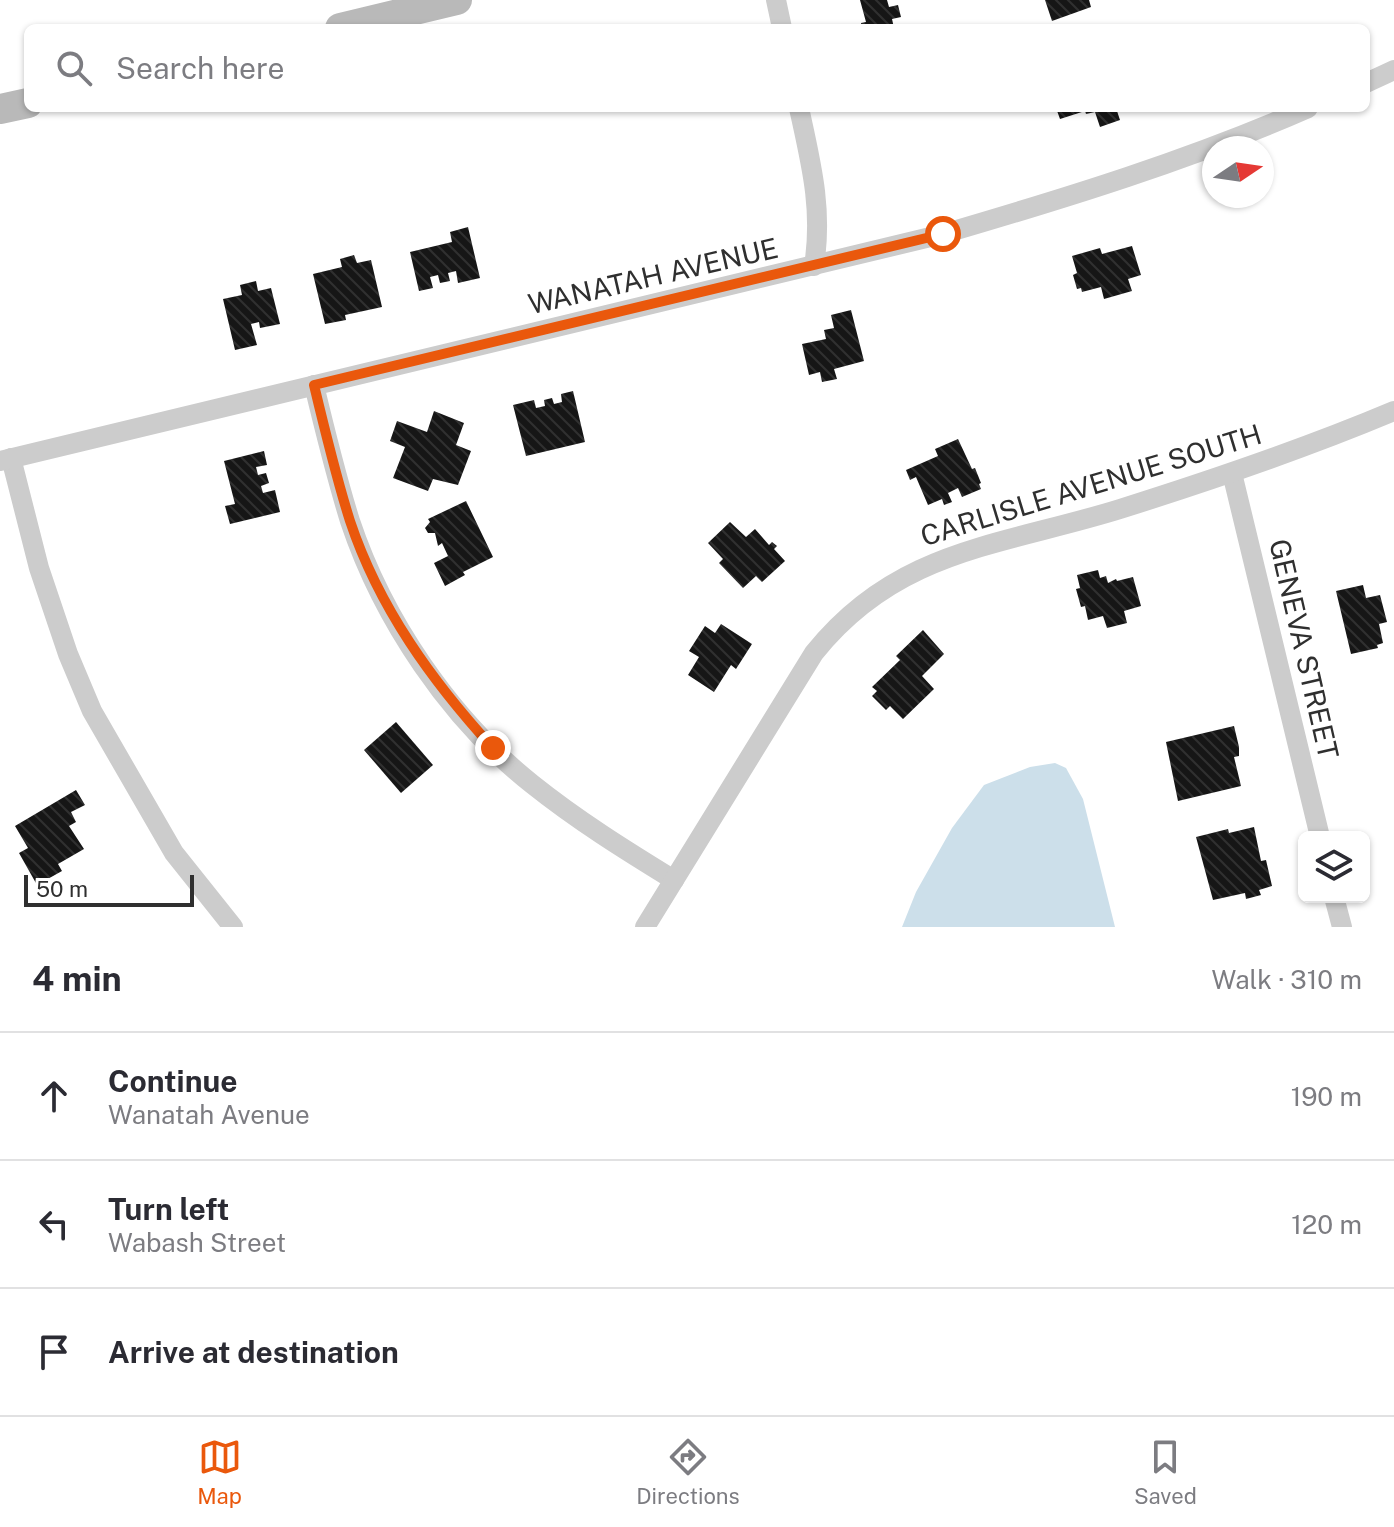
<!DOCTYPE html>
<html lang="en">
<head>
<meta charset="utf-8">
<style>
  body { margin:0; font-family:"Public Sans",sans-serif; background:#f2f2f3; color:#2b2b33 }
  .controls { position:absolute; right:24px; bottom:24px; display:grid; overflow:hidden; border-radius:12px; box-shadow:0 2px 6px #0004 }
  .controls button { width:72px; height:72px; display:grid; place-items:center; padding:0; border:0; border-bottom:2px solid #e1e1e2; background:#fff; color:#2b2b33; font:40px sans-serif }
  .compass { position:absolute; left:1202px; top:136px; width:72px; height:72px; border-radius:50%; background:#fff; box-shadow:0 2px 6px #0004; rotate:77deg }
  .scale { position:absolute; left:24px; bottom:20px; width:170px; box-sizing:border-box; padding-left:8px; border:4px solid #2f2f2f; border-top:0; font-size:22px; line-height:28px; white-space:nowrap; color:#2f2f2f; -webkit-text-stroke:6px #fff; paint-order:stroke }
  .stop { position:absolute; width:24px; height:24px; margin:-18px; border:6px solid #ea580c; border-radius:50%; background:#fff }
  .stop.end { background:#ea580c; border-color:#fff; box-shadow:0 2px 8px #0008 }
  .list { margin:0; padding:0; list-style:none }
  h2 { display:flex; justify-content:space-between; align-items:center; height:104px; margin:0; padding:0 32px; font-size:34px }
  h2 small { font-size:26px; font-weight:400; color:#7c7c81 }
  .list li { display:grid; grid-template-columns:52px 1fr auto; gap:24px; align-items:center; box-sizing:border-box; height:128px; padding:0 32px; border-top:2px solid #e1e1e2 }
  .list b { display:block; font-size:30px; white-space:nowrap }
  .list p { margin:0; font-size:26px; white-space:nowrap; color:#7c7c81 }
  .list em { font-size:26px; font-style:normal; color:#7c7c81 }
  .icon { flex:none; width:44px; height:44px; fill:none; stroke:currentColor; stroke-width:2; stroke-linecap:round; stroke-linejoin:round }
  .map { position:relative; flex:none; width:1394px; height:927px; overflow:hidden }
  .search { position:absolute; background:#fff; box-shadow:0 2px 6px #0004; left:24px; right:24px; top:24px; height:88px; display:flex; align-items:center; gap:20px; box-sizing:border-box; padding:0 28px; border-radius:12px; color:#7c7c81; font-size:30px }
  .sheet { height:488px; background:#fff }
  nav { display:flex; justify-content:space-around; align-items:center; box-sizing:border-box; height:112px; border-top:2px solid #e1e1e2; background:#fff; font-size:22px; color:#7c7c81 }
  nav a { display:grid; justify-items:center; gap:4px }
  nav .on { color:#ea580c }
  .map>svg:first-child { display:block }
  .water { fill:#ccdfea }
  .building { fill:url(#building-back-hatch) }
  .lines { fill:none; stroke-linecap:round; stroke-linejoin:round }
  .street { stroke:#ccc; stroke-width:20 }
  .secondary { stroke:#b9b9b9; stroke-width:30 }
  .route { stroke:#ea580c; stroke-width:10 }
  .labels { text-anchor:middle; stroke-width:8; stroke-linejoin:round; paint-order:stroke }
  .street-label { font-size:28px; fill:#2f2f2f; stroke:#fff }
</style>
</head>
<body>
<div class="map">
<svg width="1394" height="927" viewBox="0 0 1394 927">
  <defs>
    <pattern id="building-back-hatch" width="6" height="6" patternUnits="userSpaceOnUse" patternTransform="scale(2)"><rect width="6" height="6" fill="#161616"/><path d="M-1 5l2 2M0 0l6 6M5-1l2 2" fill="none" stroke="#303030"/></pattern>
  </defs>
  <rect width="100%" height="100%" fill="#fff"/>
  <!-- water -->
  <polygon class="water" points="1055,763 1066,768 1083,799 1115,927 902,927 916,892 952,828 984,785 1030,767"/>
  <!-- building -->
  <g class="building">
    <polygon points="860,0 887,0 889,7 898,5 901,17 892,19 894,28 862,28 861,23 866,22"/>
    <polygon points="1045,0 1089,0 1091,7 1052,21"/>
    <polygon points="1056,108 1116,108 1120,120 1100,127 1095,112 1086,114 1085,111 1060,119"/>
    <polygon points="468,227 480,278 458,283 456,271 448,273 450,281 440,283 438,275 430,277 433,288 419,291 410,252 452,242 450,232"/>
    <polygon points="1132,246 1141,275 1128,279 1132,291 1104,299 1101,287 1082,292 1081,288 1077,289 1073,275 1077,273 1072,256 1100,248 1102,254"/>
    <polygon points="354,255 357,263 371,260 382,307 345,315 346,320 325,324 313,274 342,267 340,259"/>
    <polygon points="256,281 258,291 271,288 280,324 260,328 259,322 251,324 257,345 235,350 223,299 242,295 240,285"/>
    <polygon points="851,310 864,361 834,369 837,379 822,382 820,372 809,375 802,344 826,339 824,330 834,328 831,315"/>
    <polygon points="573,391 585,442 526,456 513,405 534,400 536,408 545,406 544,400 552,398 554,404 562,402 561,394"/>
    <polygon points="434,411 464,423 456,445 471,451 458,485 433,479 428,491 393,478 405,447 390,441 397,421 427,432"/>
    <polygon points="958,439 972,469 975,468 981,483 979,484 981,489 962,497 958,488 948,493 952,502 944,505 942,499 928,505 916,477 910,480 906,470 938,456 935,449"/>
    <polygon points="264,451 267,465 256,467 258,475 266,473 269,483 261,486 263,493 275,490 280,512 230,524 225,506 235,504 224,461"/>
    <polygon points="466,501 493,557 463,572 465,575 445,586 434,563 448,556 442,543 438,546 435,533 428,533 425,528 430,522 428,519"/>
    <polygon points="730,522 746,537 755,529 769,545 772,542 777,546 774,549 785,561 762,582 756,576 743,588 719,563 723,559 708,543"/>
    <polygon points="1098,570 1100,578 1106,576 1108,583 1116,579 1117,581 1133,577 1141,606 1124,611 1127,623 1107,628 1103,616 1088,620 1085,606 1081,607 1076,589 1080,588 1077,575"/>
    <polygon points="1363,585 1366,598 1380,595 1387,622 1379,624 1383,643 1377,645 1378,648 1351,654 1336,591"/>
    <polygon points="721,624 752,644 736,669 731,665 714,692 688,675 699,657 689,651 705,626 715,633"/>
    <polygon points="923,630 944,654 922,676 934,689 903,719 890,706 886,710 872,696 877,691 872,687 900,660 896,656"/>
    <polygon points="396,722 433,765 401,793 364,750"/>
    <polygon points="1234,726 1239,747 1239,756 1234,757 1241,786 1178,801 1166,742"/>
    <polygon points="76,790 85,805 71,812 76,822 69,826 84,849 58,864 62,871 37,885 19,853 28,848 15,826"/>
    <polygon points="1254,827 1261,861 1266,860 1272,886 1259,890 1261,895 1246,899 1245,893 1213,900 1196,837 1228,829 1229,833"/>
  </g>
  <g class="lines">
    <!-- street -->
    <g class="street">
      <polyline points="776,0 782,28"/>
      <polyline points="1366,83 1394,70"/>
      <path d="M799 108C811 163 823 209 814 266"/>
      <path d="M314 385C325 431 336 476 350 521 383 620 450 719 532 784 577 820 625 850 674 880"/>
      <polyline points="11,458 39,568 68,654 92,711 174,853 233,927"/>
      <path d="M0 461 943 234C1066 198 1190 160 1308 108"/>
      <polyline points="1232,473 1320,837"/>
      <polyline points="1334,897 1342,927"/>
      <path d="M645 927 814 653C897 549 1001 546 1120 509 1212 480 1304 449 1394 411"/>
    </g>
    <!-- secondary -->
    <g class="secondary">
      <polyline points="340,28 457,0"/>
      <polyline points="0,109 28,103"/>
    </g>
  </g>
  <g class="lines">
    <!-- route -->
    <path class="route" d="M493 748C432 681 379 608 350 521 336 477 325 431 314 385L943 234"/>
  </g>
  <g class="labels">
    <!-- street labels -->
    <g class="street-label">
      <text transform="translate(653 276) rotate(-13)" y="10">WANATAH AVENUE</text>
      <text transform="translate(1091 485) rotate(-17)" y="10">CARLISLE AVENUE SOUTH</text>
      <text transform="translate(1304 649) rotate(77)" y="10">GENEVA STREET</text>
    </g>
  </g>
</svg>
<div class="controls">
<button><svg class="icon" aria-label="layers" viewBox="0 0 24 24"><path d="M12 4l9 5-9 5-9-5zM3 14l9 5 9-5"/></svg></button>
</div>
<svg class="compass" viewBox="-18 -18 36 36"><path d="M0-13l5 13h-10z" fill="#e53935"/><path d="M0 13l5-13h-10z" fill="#7c7c81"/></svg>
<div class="scale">50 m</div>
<div class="stop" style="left:943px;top:234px"></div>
<div class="stop end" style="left:493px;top:748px"></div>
<div class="search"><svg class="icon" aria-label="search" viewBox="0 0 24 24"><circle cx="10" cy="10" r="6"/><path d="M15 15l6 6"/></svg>Search here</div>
</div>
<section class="sheet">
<h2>4 min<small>Walk · 310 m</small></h2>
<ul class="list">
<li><svg class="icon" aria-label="ahead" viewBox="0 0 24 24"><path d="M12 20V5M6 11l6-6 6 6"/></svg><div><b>Continue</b><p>Wanatah Avenue</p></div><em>190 m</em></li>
<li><svg class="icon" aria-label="left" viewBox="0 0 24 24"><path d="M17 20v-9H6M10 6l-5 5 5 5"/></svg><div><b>Turn left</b><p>Wabash Street</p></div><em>120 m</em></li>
<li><svg class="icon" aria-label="arrive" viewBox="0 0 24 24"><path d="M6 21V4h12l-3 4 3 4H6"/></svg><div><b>Arrive at destination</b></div></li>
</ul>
</section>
<nav>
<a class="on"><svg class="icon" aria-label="map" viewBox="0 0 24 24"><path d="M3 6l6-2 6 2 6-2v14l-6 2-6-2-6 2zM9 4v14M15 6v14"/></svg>Map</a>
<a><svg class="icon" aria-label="directions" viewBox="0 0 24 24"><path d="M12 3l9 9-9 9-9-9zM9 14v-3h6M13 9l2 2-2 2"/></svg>Directions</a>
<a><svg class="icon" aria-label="saved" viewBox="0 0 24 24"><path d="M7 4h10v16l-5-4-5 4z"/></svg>Saved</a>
</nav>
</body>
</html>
